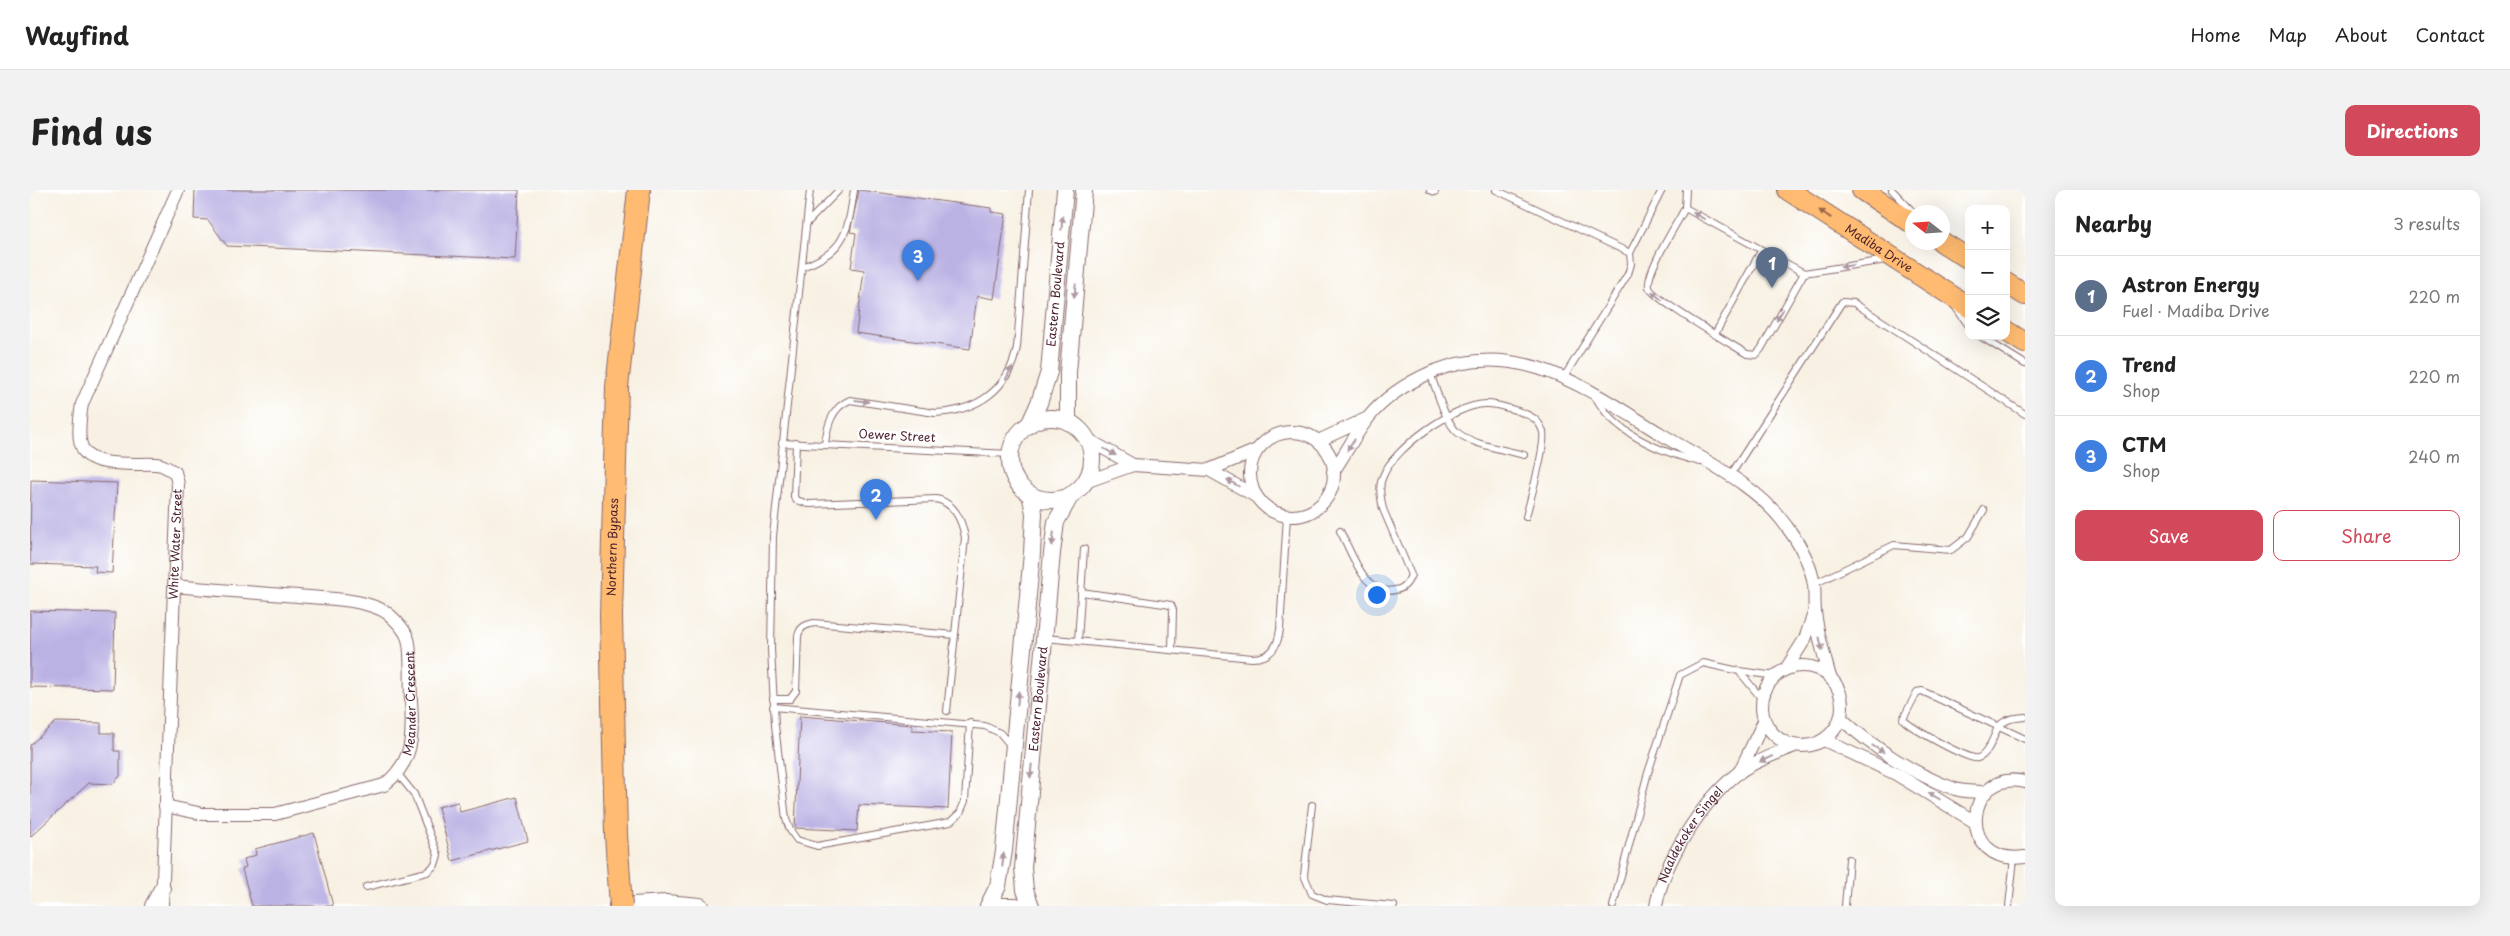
<!DOCTYPE html>
<html lang="en">
<head>
<meta charset="utf-8">
<style>
  body { margin:0; font-family:"Playpen Sans",sans-serif; background:#f2f2f2; color:#222 }
  .controls { position:absolute; right:15px; top:15px; display:grid; overflow:hidden; border-radius:10px; box-shadow:0 5px 20px #0002 }
  .controls button { width:45px; height:45px; display:grid; place-items:center; padding:0; border:0; border-bottom:1px solid #e0e0e0; background:#fff; color:#222; font:25px sans-serif }
  .compass { position:absolute; left:1875px; top:15px; width:45px; height:45px; border-radius:50%; background:#fff; box-shadow:0 5px 20px #0002; rotate:287deg }
  .you { position:absolute; left:1346px; top:404px; width:18px; height:18px; margin:-12px; border:4px solid #fff; border-radius:50%; background:#1a73e8; box-shadow:0 0 0 8px #1a73e833 }
  .badge { display:grid; place-items:center; width:32px; height:32px; border-radius:50%; background:#d1495b; color:#fff; font-size:16px; font-weight:700 }
  .pin { position:absolute; translate:-50% -41px; filter:drop-shadow(0 1px 2px #0008) }
  .pin::after { content:''; position:absolute; top:26px; width:18px; height:15px; background:inherit; clip-path:polygon(0 0,100% 0,50% 100%) }
  .list { margin:0; padding:0; list-style:none }
  h2 { display:flex; justify-content:space-between; align-items:center; height:65px; margin:0; padding:0 20px; font-size:21px }
  h2 small { font-size:16px; font-weight:400; color:#767676 }
  .list li { display:grid; grid-template-columns:32px 1fr auto; gap:15px; align-items:center; box-sizing:border-box; height:80px; padding:0 20px; border-top:1px solid #e0e0e0 }
  .list b { display:block; font-size:19px; white-space:nowrap }
  .list p { margin:0; font-size:16px; white-space:nowrap; color:#767676 }
  .list em { font-size:16px; font-style:normal; color:#767676 }
  .actions { display:flex; gap:10px; padding:15px 20px }
  .actions a { flex:1; padding:11px 0; border:1px solid #d1495b; border-radius:10px; text-align:center; font-size:18px; color:#d1495b }
  .actions .main { background:#d1495b; color:#fff }
  .icon { flex:none; width:28px; height:28px; fill:none; stroke:currentColor; stroke-width:2; stroke-linecap:round; stroke-linejoin:round }
  .map { position:relative; flex:none; width:1995px; height:716px; overflow:hidden; border-radius:10px }
  header { display:flex; align-items:center; gap:30px; box-sizing:border-box; height:70px; padding:0 25px; background:#fff; border-bottom:1px solid #e0e0e0 }
  header strong { font-size:24px }
  nav { display:flex; gap:28px; margin-inline-start:auto; font-size:18px }
  .intro { display:flex; align-items:center; justify-content:space-between; box-sizing:border-box; height:120px; padding:0 30px }
  h1 { margin:0; font-size:35px }
  .button { padding:12px 22px; border-radius:10px; background:#d1495b; color:#fff; font-size:18px; font-weight:700 }
  main { display:flex; gap:30px; padding:0 30px }
  aside { flex:1; background:#fff; border-radius:10px; box-shadow:0 5px 20px #0002 }
  .map>svg:first-child { display:block }
  .building { fill:#bbb2e4 }
  .lines { fill:none; stroke-linecap:round; stroke-linejoin:round }
  .service-casing { stroke:#87686b; stroke-width:8 }
  .minor-casing { stroke:#87686b; stroke-width:14 }
  .tertiary-casing { stroke:#87686b; stroke-width:18 }
  .primary-casing { stroke:#87686b; stroke-width:22 }
  .motorway-casing { stroke:#87686b; stroke-width:24 }
  .service { stroke:#fff; stroke-width:6 }
  .minor { stroke:#fff; stroke-width:12 }
  .tertiary { stroke:#fff; stroke-width:16 }
  .primary { stroke:#ffbb71; stroke-width:20 }
  .motorway { stroke:#ffbb71; stroke-width:22 }
  .motorway-bridge-casing { stroke:#87686b; stroke-width:24; stroke-linecap:butt }
  .motorway-bridge { stroke:#ffbb71; stroke-width:22 }
  .oneway { fill:#9b654a }
  .oneway2 { fill:#ae9aa0 }
  .labels { text-anchor:middle; stroke-width:5; stroke-linejoin:round; paint-order:stroke }
  .street-label { font-size:12px; fill:#4a1f2b; stroke:#fff }
</style>
</head>
<body>
<header>
<strong>Wayfind</strong>
<nav><a>Home</a><a>Map</a><a>About</a><a>Contact</a></nav>
</header>
<div class="intro"><h1>Find us</h1><a class="button">Directions</a></div>
<main>
<div class="map">
<svg width="1995" height="716" viewBox="0 0 1995 716">
  <rect width="100%" height="100%" fill="#fff"/>
  <filter id="ink" filterUnits="userSpaceOnUse"><feTurbulence type="fractalNoise" baseFrequency=".02" numOctaves="2"/><feDisplacementMap in="SourceGraphic" scale="10" xChannelSelector="R" yChannelSelector="G"/><feConvolveMatrix kernelMatrix="1 2 1 2 8 2 1 2 1" color-interpolation-filters="sRGB"/></filter>
  <filter id="wash" filterUnits="userSpaceOnUse"><feTurbulence type="fractalNoise" baseFrequency=".0096" numOctaves="4" result="noise"/><feDisplacementMap in="SourceGraphic" scale="20" xChannelSelector="R" yChannelSelector="G"/><feGaussianBlur stdDeviation="1.12" result="paint"/><feColorMatrix in="noise" values="0 0 0 0 0 0 0 0 0 0 0 0 0 0 0 0 0 1.4 0 .05"/><feComposite in="paint" operator="in"/></filter>
  <g filter="url(#wash)">
    <rect width="100%" height="100%" fill="#f8f1e3"/>
    <g id="blocks">
      <!-- building -->
      <g class="building">
        <polygon points="165,0 489,0 485,69 197,56 178,30 164,29"/>
        <polygon points="829,0 961,18 961,22 976,24 964,109 947,106 940,159 826,143 834,80 821,78 826,43 820,42"/>
        <polygon points="1,290 87,293 82,383 65,382 66,376 0,374"/>
        <polygon points="0,421 85,423 83,499 0,497"/>
        <polygon points="770,526 882,535 882,540 922,542 918,619 829,615 827,641 765,638"/>
        <polygon points="26,532 71,533 71,543 84,543 84,561 90,561 90,586 83,594 59,593 0,647 0,555"/>
        <polygon points="487,607 498,651 422,671 408,617 428,612 430,622"/>
        <polygon points="284,643 303,716 222,716 212,679 216,677 214,669 226,665 225,659"/>
      </g>
    </g>
  </g>
  <g filter="url(#ink)">
    <use href="#blocks" fill-opacity="0" stroke="#87686b" stroke-width="1"/>
    <g class="lines">
      <defs>
        <g id="service">
          <polyline points="780,0 743,346 741,459 745,535 756,629 760,640 767,650 787,656 920,632 930,623 935,611 940,533"/>
          <polyline points="1400,0 1405,2"/>
          <polyline points="1466,0 1600,63"/>
          <polyline points="1656,0 1655,18 1774,83 1856,70"/>
          <polyline points="1862,0 1883,22"/>
          <path d="M1655 18C1647 34 1616 81 1619 97 1621 108 1703 155 1717 164L1726 165 1731 159 1774 83"/>
          <polyline points="777,33 809,0"/>
          <path d="M772 77C815 62 818 42 824 0"/>
          <polyline points="1924,115 1939,136"/>
          <polyline points="1685,144 1731,61"/>
          <polyline points="1950,146 1995,174"/>
          <path d="M1400 183C1407 201 1413 225 1425 240 1437 254 1476 260 1494 265"/>
          <polyline points="1534,187 1598,84 1601,74 1600,63 1632,0"/>
          <path d="M1565 206C1584 244 1631 262 1670 272"/>
          <polyline points="752,253 981,264"/>
          <path d="M766 253 764 307 766 310 779 314 906 309C925 313 932 330 935 348L917 521"/>
          <path d="M795 254C797 236 802 217 820 210L905 223C947 221 979 200 987 157L999 0"/>
          <polyline points="1700,286 1812,112 1824,113 1995,224"/>
          <path d="M1310 341C1322 362 1334 407 1365 400 1374 399 1378 393 1381 385L1353 319C1351 309 1348 296 1353 286 1364 258 1424 215 1455 214 1466 213 1477 218 1488 221 1500 225 1509 229 1513 242 1516 256 1500 310 1496 327"/>
          <polyline points="1784,394 1864,355 1921,360 1938,347 1954,320"/>
          <polyline points="1051,402 1141,415 1143,420 1142,460"/>
          <path d="M1015 448 1222 468C1241 468 1248 457 1250 439L1257 326"/>
          <polyline points="1048,451 1054,359"/>
          <polyline points="1709,481 1732,509"/>
          <path d="M743 509H760L766 501 768 446C770 437 775 435 784 433L925 445"/>
          <polyline points="743,517 955,536 970,543 981,556"/>
          <path d="M1995 527C1985 528 1976 528 1968 537 1964 546 1958 565 1948 568 1939 571 1879 537 1873 529L1887 502 1892 501 1995 549"/>
          <polyline points="1282,615 1274,685 1282,704 1297,710 1364,716"/>
          <polyline points="336,697 397,682 405,675 408,665 384,604 368,584"/>
          <polyline points="1583,716 1617,586 1650,485 1673,473 1709,481 1746,486"/>
          <polyline points="1815,716 1819,669"/>
          <polyline points="1979,716 1984,668"/>
        </g>
        <g id="minor">
          <circle cx="1262" cy="284" r="42"/>
          <polyline points="1057,249 1103,275"/>
          <polyline points="1288,251 1338,228"/>
          <polyline points="1179,280 1227,307"/>
          <path d="M1303 282C1315 264 1325 245 1338 228 1354 208 1379 192 1402 182 1490 146 1558 200 1631 244 1674 271 1727 294 1757 337 1769 353 1781 374 1784 395 1785 403 1784 412 1785 421 1787 443 1794 465 1800 487"/>
          <polyline points="1055,292 1103,275 1179,280 1227,260"/>
          <circle cx="1772" cy="516" r="40"/>
          <polyline points="1756,479 1775,449 1784,423"/>
          <path d="M1811 528C1840 556 1887 586 1925 599 1935 602 1946 602 1956 602"/>
          <polyline points="1794,550 1866,584 1945,632"/>
          <polyline points="1709,583 1734,531"/>
          <path d="M1995 592C1934 577 1925 677 1995 667"/>
          <path id="s1" d="M135 616 173 624H245L354 595C384 572 383 545 381 510 380 494 382 463 378 449 375 439 360 423 350 419 325 408 295 409 268 406 227 403 185 400 144 396"/>
          <path id="s2" d="M132 716 148 294 145 282C140 280 135 276 131 275 124 273 114 274 107 274 56 273 43 270 52 214L148 0"/>
          <path id="s3" d="M1626 716C1634 670 1672 612 1708 583 1724 571 1746 564 1764 556"/>
        </g>
        <g id="tertiary">
          <circle cx="1021" cy="269" r="41"/>
          <polyline points="1038,232 1038,182 1054,0"/>
          <path id="s4" d="M999 235 1009 213 1019 182 1035 0"/>
          <polyline points="123,716 132,699"/>
          <polyline points="587,716 636,713 670,716"/>
          <polyline points="958,716 968,696 974,661 1002,363 1004,323 1000,304"/>
          <polyline points="972,716 986,716"/>
          <path id="s5" d="M1001 716 995 700 993 678 1022 363 1026 332 1041 305"/>
        </g>
        <g id="primary">
          <path id="s6" d="M1758 0 1939 117"/>
          <polyline points="1832,0 1882,33"/>
          <polyline points="1912,52 1939,69"/>
          <polyline points="1976,93 1995,105"/>
          <polyline points="1976,141 1995,153"/>
        </g>
        <g id="motorway">
          <path id="s7" d="M586 645 581 425 587 197 609 0"/>
        </g>
      </defs>
      <!-- service casing -->
      <use href="#service" class="service-casing"/>
      <!-- minor casing -->
      <use href="#minor" class="minor-casing"/>
      <!-- tertiary casing -->
      <use href="#tertiary" class="tertiary-casing"/>
      <!-- primary casing -->
      <use href="#primary" class="primary-casing"/>
      <!-- motorway casing -->
      <use href="#motorway" class="motorway-casing"/>
      <!-- service -->
      <use href="#service" class="service"/>
      <!-- minor -->
      <use href="#minor" class="minor"/>
      <!-- tertiary -->
      <use href="#tertiary" class="tertiary"/>
      <!-- primary -->
      <use href="#primary" class="primary"/>
      <!-- motorway -->
      <use href="#motorway" class="motorway"/>
      <defs>
        <polyline id="motorway-bridge" points="586,645 591,716"/>
      </defs>
      <!-- motorway-bridge casing -->
      <use href="#motorway-bridge" class="motorway-bridge-casing"/>
      <!-- motorway-bridge -->
      <use href="#motorway-bridge" class="motorway-bridge"/>
    </g>
    <!-- one-way arrows -->
    <defs><path id="oneway-solid" d="M-6-.8H1V-3.2L6.5 0L1 3.2V.8H-6Z" transform="scale(1.25)"/></defs>
    <use class="oneway" href="#oneway-solid" transform="translate(1795 24) rotate(-147)"/>
    <g class="oneway2">
      <use href="#oneway-solid" transform="translate(1669 26) rotate(-150)"/>
      <use href="#oneway-solid" transform="translate(1032 33) rotate(-85)"/>
      <use href="#oneway-solid" transform="translate(1817 76) rotate(171)"/>
      <use href="#oneway-solid" transform="translate(1045 101) rotate(95)"/>
      <use href="#oneway-solid" transform="translate(1627 106) rotate(-140)"/>
      <use href="#oneway-solid" transform="translate(1750 125) rotate(119)"/>
      <use href="#oneway-solid" transform="translate(979 183) rotate(-63)"/>
      <use href="#oneway-solid" transform="translate(832 211) rotate(7)"/>
      <use href="#oneway-solid" transform="translate(1321 255) rotate(123)"/>
      <use href="#oneway-solid" transform="translate(1080 262) rotate(30)"/>
      <use href="#oneway-solid" transform="translate(1203 293) rotate(-150)"/>
      <use href="#oneway-solid" transform="translate(1023 349) rotate(97)"/>
      <use href="#oneway-solid" transform="translate(1791 454) rotate(77)"/>
      <use href="#oneway-solid" transform="translate(988 508) rotate(-85)"/>
      <use href="#oneway-solid" transform="translate(1848 559) rotate(32)"/>
      <use href="#oneway-solid" transform="translate(1736 569) rotate(156)"/>
      <use href="#oneway-solid" transform="translate(1001 581) rotate(96)"/>
      <use href="#oneway-solid" transform="translate(1904 606) rotate(-150)"/>
      <use href="#oneway-solid" transform="translate(973 670) rotate(-84)"/>
    </g>
  </g>
  <g class="labels">
    <!-- street labels -->
    <g class="street-label">
      <text dy="4" stroke="none"><textPath href="#s6" startOffset="108">Madiba Drive</textPath></text>
      <text dy="4" stroke="none"><textPath href="#s4" startOffset="135">Eastern Boulevard</textPath></text>
      <text transform="translate(867 246) rotate(3)" y="4">Oewer Street</text>
      <text dy="4" stroke="none"><textPath href="#s2" startOffset="362">White Water Street</textPath></text>
      <text dy="4" stroke="none"><textPath href="#s7" startOffset="288">Northern Bypass</textPath></text>
      <text dy="4" stroke="none"><textPath href="#s5" startOffset="209">Eastern Boulevard</textPath></text>
      <text dy="4" stroke="none"><textPath href="#s1" startOffset="314">Meander Crescent</textPath></text>
      <text dy="4" stroke="none"><textPath href="#s3" startOffset="80">Naaldekoker Singel</textPath></text>
    </g>
  </g>
</svg>
<div class="controls">
<button>+</button>
<button>−</button>
<button><svg class="icon" aria-label="layers" viewBox="0 0 24 24"><path d="M12 4l9 5-9 5-9-5zM3 14l9 5 9-5"/></svg></button>
</div>
<svg class="compass" viewBox="-18 -18 36 36"><path d="M0-13l5 13h-10z" fill="#e53935"/><path d="M0 13l5-13h-10z" fill="#767676"/></svg>
<div class="you"></div>
<div class="pin badge" style="left:1742px;top:98px;background:#5c6f8a">1</div>
<div class="pin badge" style="left:846px;top:330px;background:#3f7fe0">2</div>
<div class="pin badge" style="left:888px;top:91px;background:#3f7fe0">3</div>
</div>
<aside>
<h2>Nearby<small>3 results</small></h2>
<ul class="list">
<li><span class="badge" style="background:#5c6f8a">1</span><div><b>Astron Energy</b><p>Fuel · Madiba Drive</p></div><em>220 m</em></li>
<li><span class="badge" style="background:#3f7fe0">2</span><div><b>Trend</b><p>Shop</p></div><em>220 m</em></li>
<li><span class="badge" style="background:#3f7fe0">3</span><div><b>CTM</b><p>Shop</p></div><em>240 m</em></li>
</ul>
<div class="actions"><a class="main">Save</a><a>Share</a></div>
</aside>
</main>
</body>
</html>
